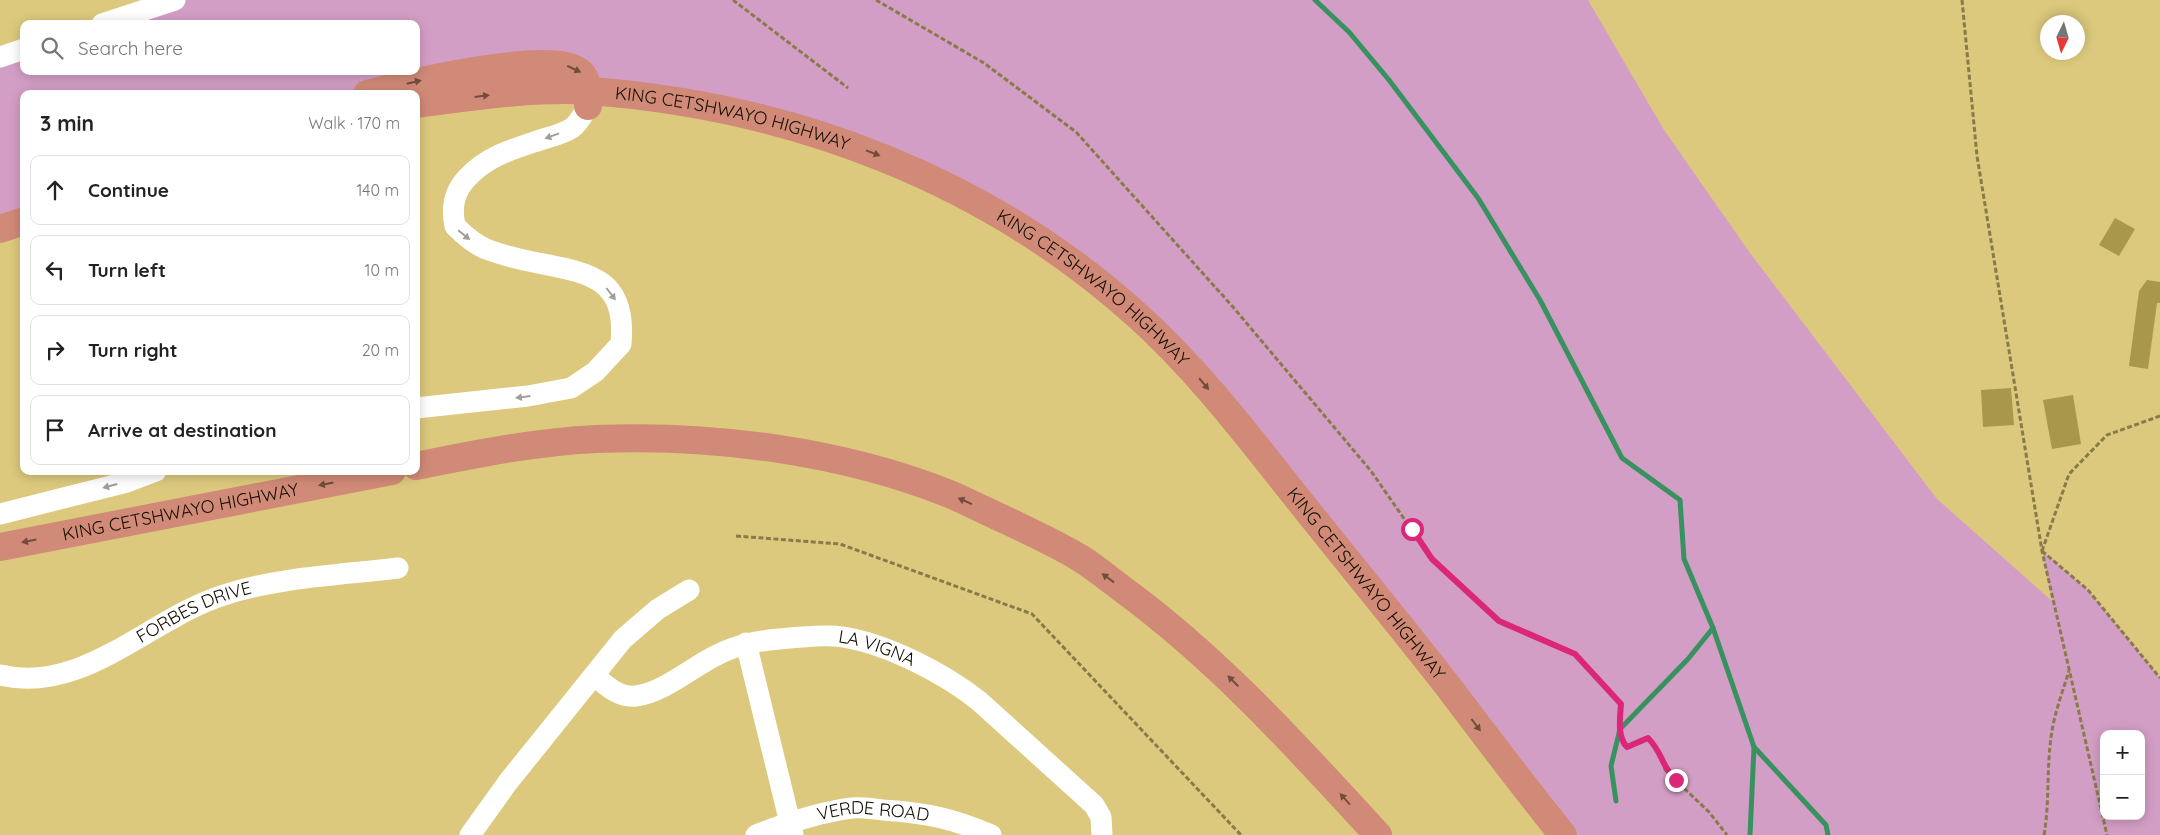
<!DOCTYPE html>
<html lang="en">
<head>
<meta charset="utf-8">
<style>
  body { margin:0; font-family:Quicksand,sans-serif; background:#f2f2f2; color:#222 }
  .controls { position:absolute; right:15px; bottom:15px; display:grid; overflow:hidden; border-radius:10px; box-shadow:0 2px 12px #0003 }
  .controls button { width:45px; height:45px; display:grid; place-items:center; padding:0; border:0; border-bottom:1px solid #e0e0e0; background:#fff; color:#222; font:25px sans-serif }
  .compass { position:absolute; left:2040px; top:15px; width:45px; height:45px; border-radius:50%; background:#fff; box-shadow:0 2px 12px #0003; rotate:185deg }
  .stop { position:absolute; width:15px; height:15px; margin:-11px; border:4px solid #db2777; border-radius:50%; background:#fff }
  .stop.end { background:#db2777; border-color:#fff; box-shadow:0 1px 5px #0008 }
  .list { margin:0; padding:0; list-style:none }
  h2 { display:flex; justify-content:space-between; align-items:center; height:65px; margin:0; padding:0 20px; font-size:21px }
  h2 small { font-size:16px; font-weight:400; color:#767676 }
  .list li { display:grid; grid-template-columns:32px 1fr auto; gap:15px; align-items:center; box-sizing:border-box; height:70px; margin:0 10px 10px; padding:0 10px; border:1px solid #e0e0e0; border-radius:10px }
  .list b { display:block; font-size:19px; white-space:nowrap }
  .list em { font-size:16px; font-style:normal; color:#767676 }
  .icon { flex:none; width:28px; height:28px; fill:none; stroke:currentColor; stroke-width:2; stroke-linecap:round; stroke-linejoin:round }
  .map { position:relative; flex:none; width:2160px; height:835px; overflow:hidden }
  .search { position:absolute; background:#fff; box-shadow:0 2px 12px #0003; left:20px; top:20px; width:400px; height:55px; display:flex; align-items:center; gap:12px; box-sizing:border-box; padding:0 18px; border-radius:10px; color:#767676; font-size:19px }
  .panel { position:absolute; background:#fff; box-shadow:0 2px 12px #0003; left:20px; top:90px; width:400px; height:385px; border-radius:10px }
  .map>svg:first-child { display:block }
  .green { fill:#d39ec5; fill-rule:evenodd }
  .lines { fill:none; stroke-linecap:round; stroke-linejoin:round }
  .stream { stroke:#389260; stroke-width:5 }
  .building { fill:#a9974b }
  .path { stroke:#897b49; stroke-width:3; stroke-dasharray:5 2.5; stroke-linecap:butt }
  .minor { stroke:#fff; stroke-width:21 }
  .highway { stroke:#d18a77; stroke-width:28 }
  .oneway { fill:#724c3c }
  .oneway2 { fill:#a19f99 }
  .route { stroke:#db2777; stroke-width:6 }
  .labels { text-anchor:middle; stroke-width:4; stroke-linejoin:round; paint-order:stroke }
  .street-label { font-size:18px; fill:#130e00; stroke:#e9d68a }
</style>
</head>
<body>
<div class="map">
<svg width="2160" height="835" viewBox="0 0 2160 835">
  <rect width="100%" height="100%" fill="#dcc97d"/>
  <!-- green -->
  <path class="green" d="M175 0H1588L1664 130 1750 253 1937 499 2052 601 2042 551 2088 590 2160 678V835H1563L1191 368 974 200 707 106 416 94H24V221L0 229V57L24 49V71H416V24H102ZM2104 734H2141V816H2104Z"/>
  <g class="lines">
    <!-- stream -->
    <g class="stream">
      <polyline points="1315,0 1349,32 1389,80 1478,198 1540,300 1622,458 1680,500 1684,559 1713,628 1754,747 1826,825 1828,835"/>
      <polyline points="1616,801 1611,766 1620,729 1688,659 1713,628"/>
      <polyline points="1750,835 1754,747"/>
    </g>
  </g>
  <!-- building -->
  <g class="building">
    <polygon points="2115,218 2135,229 2119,256 2099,245"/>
    <polygon points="2147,280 2160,282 2160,303 2157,303 2148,369 2129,366 2139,291"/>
    <polygon points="2011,388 2014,425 1983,427 1981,390"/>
    <polygon points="2073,395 2081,444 2052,449 2043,400"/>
  </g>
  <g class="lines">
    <!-- path -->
    <g class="path">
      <polyline points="733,0 848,88"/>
      <path d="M876 0 984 63 1076 132 1233 307 1371 471 1432 559 1499 621 1575 654 1621 704C1620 718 1617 737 1627 747L1648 738 1655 745 1662 757 1665 770 1709 812 1727 835"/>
      <polyline points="1962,0 1977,156 2042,551 2107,835"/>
      <polyline points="736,536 840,544 1032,614 1241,835"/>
      <polyline points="2042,551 2069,474 2107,435 2160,416"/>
      <polyline points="2042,551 2088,590 2160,678"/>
      <path d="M2044 835C2050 801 2046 766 2052 731 2055 712 2063 690 2069 671"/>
    </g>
    <!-- minor -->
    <g class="minor">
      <polyline points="102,24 175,0"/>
      <polyline points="0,57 24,49"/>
      <path d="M416 408 528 396 571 388 595 372 621 344C627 279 591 273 538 263 521 260 502 255 486 249 474 244 464 235 455 226 451 207 454 191 468 177 488 156 513 149 540 140 550 137 563 134 572 128 580 122 583 114 588 106"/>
      <polyline points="0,514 127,482 156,471"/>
      <polyline points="746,643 793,835"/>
      <path id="s1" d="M0 675C83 695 150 618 224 595 279 577 340 575 398 568"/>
      <path id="s2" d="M594 675C605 685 619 698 636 696 663 693 692 667 717 655 740 643 764 640 790 638 807 637 825 634 843 637 887 644 944 673 979 701L1094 805 1101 817 1102 835"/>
      <polyline points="470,835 508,782 623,639 658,609 689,590"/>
      <path id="s3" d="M756 835C787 823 819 812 852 808 862 807 873 809 883 810 926 813 952 818 991 835"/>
    </g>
    <!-- highway -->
    <g class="highway">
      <path d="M367 94C402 85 556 47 581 73 589 81 588 95 588 106"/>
      <path id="s4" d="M416 104C473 97 533 87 590 91 793 106 988 180 1139 317 1202 374 1253 443 1306 509 1353 568 1401 626 1447 685 1485 735 1523 786 1563 835"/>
      <polyline points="0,229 24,221"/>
      <path d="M416 466C475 454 535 442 596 439 713 434 843 451 952 495 972 504 992 514 1012 523 1035 534 1059 545 1080 558 1096 568 1110 580 1125 591 1220 661 1298 748 1378 835"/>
      <path id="s5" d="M0 547 392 471"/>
    </g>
  </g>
  <!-- one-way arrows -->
  <defs><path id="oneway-solid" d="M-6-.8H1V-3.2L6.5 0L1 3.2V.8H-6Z" transform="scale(1.25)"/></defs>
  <g class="oneway">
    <use href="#oneway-solid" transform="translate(574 69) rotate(25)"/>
    <use href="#oneway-solid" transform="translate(414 82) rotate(-13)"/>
    <use href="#oneway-solid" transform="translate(482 96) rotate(-7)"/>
    <use href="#oneway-solid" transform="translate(873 153) rotate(21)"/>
    <use href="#oneway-solid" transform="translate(1204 384) rotate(50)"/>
    <use href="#oneway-solid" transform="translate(326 484) rotate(169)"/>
    <use href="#oneway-solid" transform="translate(965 501) rotate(-156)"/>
    <use href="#oneway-solid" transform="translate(29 541) rotate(169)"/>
    <use href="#oneway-solid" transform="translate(1108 578) rotate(-144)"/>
    <use href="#oneway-solid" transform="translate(1233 681) rotate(-135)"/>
    <use href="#oneway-solid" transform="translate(1476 725) rotate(53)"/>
    <use href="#oneway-solid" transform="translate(1345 799) rotate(-132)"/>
  </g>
  <g class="oneway2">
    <use href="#oneway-solid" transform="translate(552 136) rotate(160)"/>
    <use href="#oneway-solid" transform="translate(464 235) rotate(39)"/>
    <use href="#oneway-solid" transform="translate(611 294) rotate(53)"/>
    <use href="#oneway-solid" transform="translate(523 397) rotate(173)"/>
    <use href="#oneway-solid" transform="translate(110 486) rotate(165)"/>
  </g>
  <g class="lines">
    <!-- route -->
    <path class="route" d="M1412 529 1432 559 1499 621 1575 654 1621 704C1620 718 1617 737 1627 747L1648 738C1663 753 1661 766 1676 780"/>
  </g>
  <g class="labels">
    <!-- street labels -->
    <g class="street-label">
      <text dy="6" stroke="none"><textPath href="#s4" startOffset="320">KING CETSHWAYO HIGHWAY</textPath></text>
      <text dy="6" stroke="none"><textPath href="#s4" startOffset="725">KING CETSHWAYO HIGHWAY</textPath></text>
      <text dy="6" stroke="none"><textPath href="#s5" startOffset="184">KING CETSHWAYO HIGHWAY</textPath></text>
      <text dy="6" stroke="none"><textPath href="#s4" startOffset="1130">KING CETSHWAYO HIGHWAY</textPath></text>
      <text dy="6" stroke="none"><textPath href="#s1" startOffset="209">FORBES DRIVE</textPath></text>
      <text dy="6" stroke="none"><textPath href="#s2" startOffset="304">LA VIGNA</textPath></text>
      <text dy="6" stroke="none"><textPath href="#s3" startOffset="121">VERDE ROAD</textPath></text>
    </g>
  </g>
</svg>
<div class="controls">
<button>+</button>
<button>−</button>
</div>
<svg class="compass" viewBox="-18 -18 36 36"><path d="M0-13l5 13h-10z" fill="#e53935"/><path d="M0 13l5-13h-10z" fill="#767676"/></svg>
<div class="stop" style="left:1412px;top:529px"></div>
<div class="stop end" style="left:1676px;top:780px"></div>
<div class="search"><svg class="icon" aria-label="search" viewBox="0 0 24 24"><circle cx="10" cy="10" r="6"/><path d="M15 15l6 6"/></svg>Search here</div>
<section class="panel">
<h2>3 min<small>Walk · 170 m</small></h2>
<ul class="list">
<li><svg class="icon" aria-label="ahead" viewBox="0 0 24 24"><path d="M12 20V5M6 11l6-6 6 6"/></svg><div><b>Continue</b></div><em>140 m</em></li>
<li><svg class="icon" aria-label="left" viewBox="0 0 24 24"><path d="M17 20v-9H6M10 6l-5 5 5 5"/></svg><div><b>Turn left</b></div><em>10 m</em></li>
<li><svg class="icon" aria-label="right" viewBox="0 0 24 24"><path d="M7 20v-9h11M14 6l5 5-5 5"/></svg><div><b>Turn right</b></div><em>20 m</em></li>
<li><svg class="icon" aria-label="arrive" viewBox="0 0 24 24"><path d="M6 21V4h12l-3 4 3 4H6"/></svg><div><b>Arrive at destination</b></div></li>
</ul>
</section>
</div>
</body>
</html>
